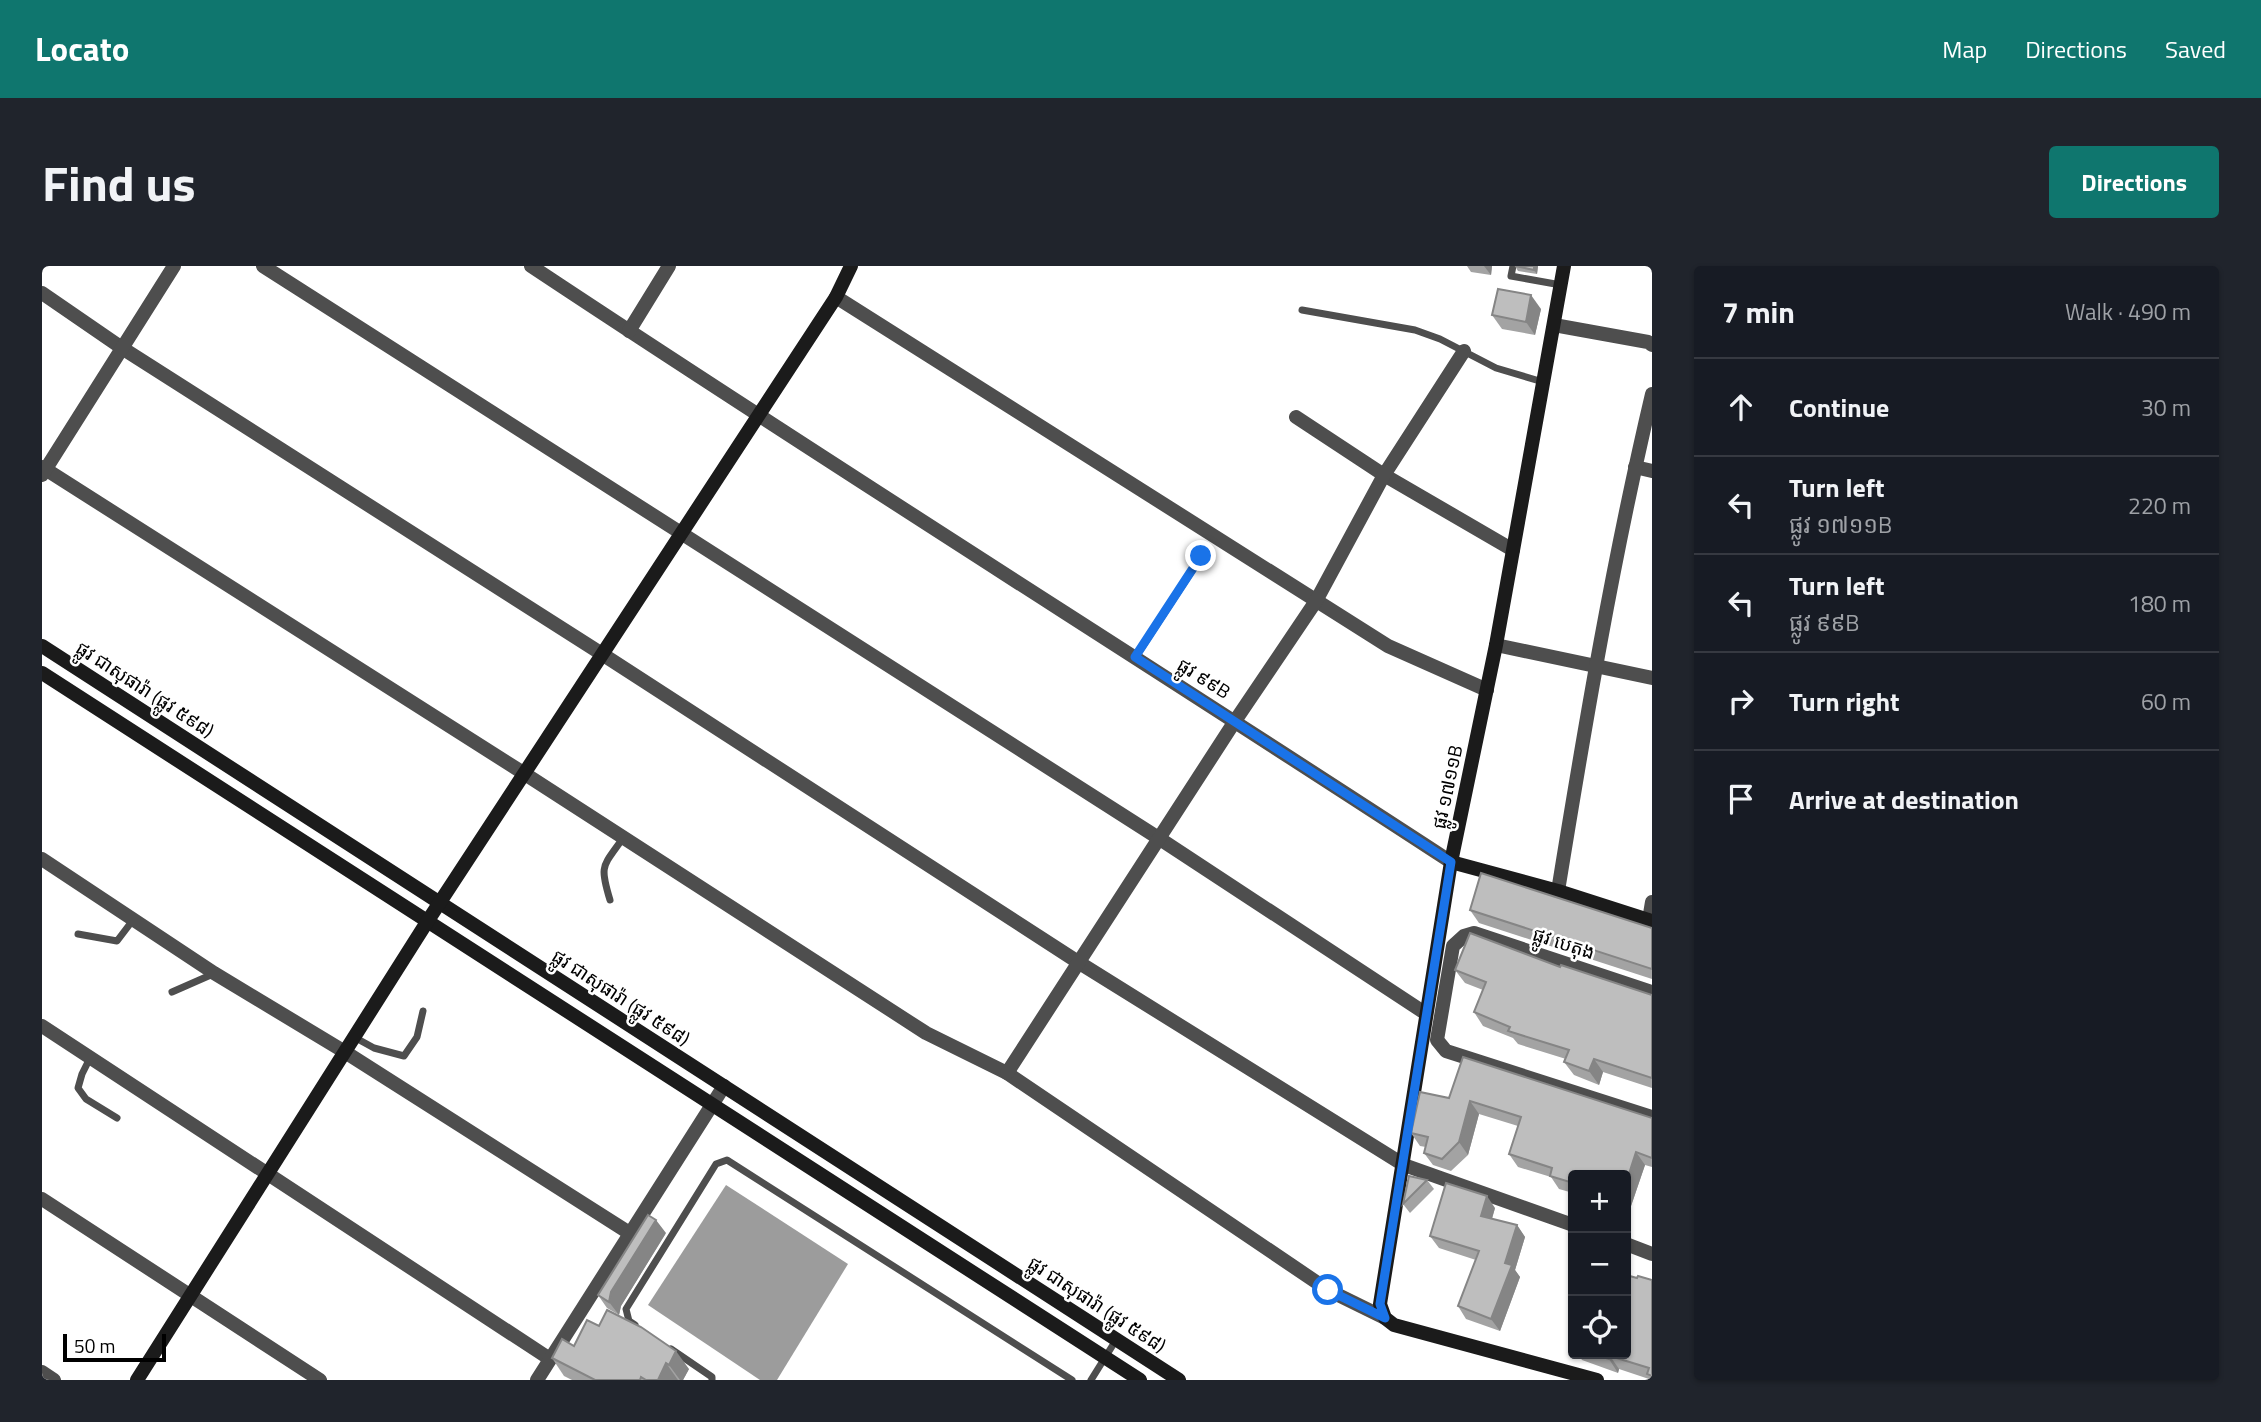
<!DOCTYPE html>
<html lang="en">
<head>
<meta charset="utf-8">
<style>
  body { margin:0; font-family:"Titillium Web","Noto Sans Khmer",sans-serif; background:#20242c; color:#f1f3f6 }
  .controls { position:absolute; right:21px; bottom:21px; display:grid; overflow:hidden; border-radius:7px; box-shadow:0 2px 5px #0004 }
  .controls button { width:63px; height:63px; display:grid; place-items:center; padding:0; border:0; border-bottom:2px solid #363941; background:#171b24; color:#f1f3f6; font:35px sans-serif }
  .scale { position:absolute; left:21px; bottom:18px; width:103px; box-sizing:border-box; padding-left:7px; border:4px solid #000; border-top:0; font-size:19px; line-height:24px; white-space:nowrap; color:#000; -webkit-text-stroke:5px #fff; paint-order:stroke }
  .stop { position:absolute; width:21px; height:21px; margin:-16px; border:5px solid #1a73e8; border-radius:50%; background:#fff }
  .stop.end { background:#1a73e8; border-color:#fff; box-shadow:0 2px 7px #0008 }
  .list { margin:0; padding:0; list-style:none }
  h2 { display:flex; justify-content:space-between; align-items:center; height:91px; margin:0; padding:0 28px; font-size:30px }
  h2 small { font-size:23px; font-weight:400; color:#9ea1a6 }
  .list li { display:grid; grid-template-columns:46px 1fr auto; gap:21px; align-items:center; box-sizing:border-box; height:98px; padding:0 28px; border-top:2px solid #363941 }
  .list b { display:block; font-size:26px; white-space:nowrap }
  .list p { margin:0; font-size:23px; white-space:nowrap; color:#9ea1a6 }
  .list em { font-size:23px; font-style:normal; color:#9ea1a6 }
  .icon { flex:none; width:38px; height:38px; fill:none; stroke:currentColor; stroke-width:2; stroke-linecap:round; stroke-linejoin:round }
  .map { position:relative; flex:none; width:1610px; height:1114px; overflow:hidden; border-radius:7px }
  header { display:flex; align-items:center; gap:42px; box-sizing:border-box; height:98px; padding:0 35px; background:#0f766e; color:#fff }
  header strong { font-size:33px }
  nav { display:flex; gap:38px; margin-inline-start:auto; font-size:24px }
  .intro { display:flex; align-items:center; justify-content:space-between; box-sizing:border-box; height:168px; padding:0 42px }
  h1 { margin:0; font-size:49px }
  .button { padding:18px 32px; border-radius:7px; background:#0f766e; color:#fff; font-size:24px; font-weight:700 }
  main { display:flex; gap:42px; padding:0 42px }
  aside { flex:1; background:#171b24; border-radius:7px; box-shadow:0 2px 5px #0004 }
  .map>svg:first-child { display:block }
  .water { fill:#9c9c9c }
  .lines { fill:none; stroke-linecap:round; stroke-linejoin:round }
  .lane { stroke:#4e4e4e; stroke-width:7 }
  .street { stroke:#4e4e4e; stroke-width:14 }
  .secondary { stroke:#1b1b1b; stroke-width:14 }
  .wall { fill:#a3a3a3 }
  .shaded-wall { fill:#858585 }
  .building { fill:#bebebe; stroke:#858585; stroke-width:2 }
  .route { stroke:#1a73e8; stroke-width:9 }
  .labels { text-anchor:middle; stroke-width:5; stroke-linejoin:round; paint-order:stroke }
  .street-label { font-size:19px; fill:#000; stroke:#fff }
</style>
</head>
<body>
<header>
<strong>Locato</strong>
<nav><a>Map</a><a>Directions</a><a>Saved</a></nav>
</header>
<div class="intro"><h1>Find us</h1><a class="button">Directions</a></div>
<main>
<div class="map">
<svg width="1610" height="1114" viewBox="0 0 1610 1114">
  <rect width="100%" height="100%" fill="#fff"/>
  <!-- water -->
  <polygon class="water" points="684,919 806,998 735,1114 718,1114 606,1039"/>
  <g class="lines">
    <!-- lane -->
    <g class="lane">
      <polyline points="1471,0 1469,10 1519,19"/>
      <polyline points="1260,44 1373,64 1398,73 1454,102 1501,116"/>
      <polyline points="1093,392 1159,291"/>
      <path d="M568 634C557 598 561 601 581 572"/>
      <polyline points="36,668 75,675 91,654"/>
      <polyline points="130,726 171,708"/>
      <polyline points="312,771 332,782 362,790 375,771 381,745"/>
      <polyline points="48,792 40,808 36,822 44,833 75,852"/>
      <polyline points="593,1059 587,1055 584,1043 674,898 685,894 1030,1114"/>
      <polyline points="629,1083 670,1111 670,1114"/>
      <polyline points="1049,1114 1074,1074"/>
    </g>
    <!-- street -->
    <g class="street">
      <polyline points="221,0 1118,573 1383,747"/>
      <path d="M489 0C793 202 1103 396 1409 596"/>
      <polyline points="0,27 80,82 560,388 1036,696 1362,899 1531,959"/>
      <polyline points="794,31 1346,380 1445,424"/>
      <polyline points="1512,59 1606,76 1610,79"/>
      <polyline points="587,65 627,0"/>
      <polyline points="1254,151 1342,209 1471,284"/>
      <polyline points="0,201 483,508 884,767 965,807 1286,1024 1343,1052"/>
      <polyline points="1593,201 1610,205"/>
      <polyline points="0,209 132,0"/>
      <polyline points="1454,379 1610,412"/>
      <polyline points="0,593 172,707 303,786 589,968"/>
      <path d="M1516 625C1543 459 1571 293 1610 128"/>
      <polyline points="1607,654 1610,636"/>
      <polyline points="1610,726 1432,667 1422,670 1411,680 1395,774 1404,785 1610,851"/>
      <polyline points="0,760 508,1093"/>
      <polyline points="965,807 1193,455 1274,335 1342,209 1422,85"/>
      <polyline points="0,933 278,1114"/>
      <polyline points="1584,978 1610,988"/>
      <polyline points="0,1106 12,1114"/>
      <polyline points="495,1114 682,820"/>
    </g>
    <!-- secondary -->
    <g class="secondary">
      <polyline points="1522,0 1454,379 1409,596 1338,1038 1343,1052 1352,1059 1555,1114"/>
      <polyline points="0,380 1137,1114"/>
      <polyline points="0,407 1098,1114"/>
      <polyline points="1409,596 1516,625 1610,655"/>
      <polyline points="95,1114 385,656 794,31 809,0"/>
    </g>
  </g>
  <!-- wall -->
  <g class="wall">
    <polygon points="1425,0 1450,0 1449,9 1429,6"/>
    <polygon points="1473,0 1496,0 1495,8 1476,5"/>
    <polygon points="1499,43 1493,69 1460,63 1450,49"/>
    <polygon points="1428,644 1610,662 1610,713 1437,657"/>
    <polygon points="1518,701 1610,729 1610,822 1561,806 1557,819 1532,809 1522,796 1524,793 1476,778 1471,772 1441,760 1432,746 1441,724 1423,717 1413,704"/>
    <polygon points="1407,832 1610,852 1610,851 1610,901 1603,899 1589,940 1584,938 1584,909 1531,909 1531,927 1517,923 1509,911 1476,901 1467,888 1476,860 1437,848 1426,889 1409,905 1391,899 1382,887 1384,881 1378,880 1369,867"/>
    <polygon points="1385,914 1392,923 1368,947 1361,938"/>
    <polygon points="1453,942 1450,953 1475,959 1483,971 1473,1004 1478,1011 1458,1065 1424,1053 1416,1040 1434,994 1397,982 1388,970"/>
    <polygon points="624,967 579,1040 577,1049 565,1042 556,1029"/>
    <polygon points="1595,1012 1610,1014 1610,1114 1577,1103 1576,1107 1540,1094 1536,1088 1584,1088"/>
    <polygon points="532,1080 647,1103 641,1114 530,1114 522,1110 510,1092"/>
  </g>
  <!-- shaded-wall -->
  <g class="shaded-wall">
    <polygon points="1442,0 1450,0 1449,9"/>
    <polygon points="1492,0 1496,0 1495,8 1492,4"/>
    <polygon points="1489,29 1499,43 1493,69 1484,56"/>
    <polygon points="1552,793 1561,806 1557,819 1547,805"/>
    <polygon points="1428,835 1437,848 1426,889 1417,876"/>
    <polygon points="1594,886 1603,899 1589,940 1584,933 1584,917"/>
    <polygon points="1445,930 1453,942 1447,962 1439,950"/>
    <polygon points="614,954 624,967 579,1040 577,1049 567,1036 569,1026"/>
    <polygon points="1475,959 1483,971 1473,1004 1478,1011 1458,1065 1449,1053 1463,997"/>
    <polygon points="634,1085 647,1103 641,1114 638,1114 627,1099"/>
    <polygon points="1568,1090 1577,1103 1576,1107 1567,1093"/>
    <polygon points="624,1097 636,1114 616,1114"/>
  </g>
  <!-- building -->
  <g class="building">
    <polygon points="1473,0 1492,0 1492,4"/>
    <polygon points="1456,23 1489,29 1484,56 1450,49"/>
    <polygon points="1439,607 1610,662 1610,703 1428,644"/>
    <polygon points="1428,667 1518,701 1519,699 1610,729 1610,812 1552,793 1547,805 1522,796 1527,784 1466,765 1468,761 1432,746 1444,716 1413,704"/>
    <polygon points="1421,791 1610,852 1610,851 1610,892 1594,886 1584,917 1584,909 1531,909 1531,917 1508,910 1510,902 1467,888 1479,851 1428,835 1417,876 1400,893 1382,887 1386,871 1369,867 1378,826 1407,832"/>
    <polygon points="1367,910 1385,914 1361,938"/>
    <polygon points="1404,917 1445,930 1439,950 1475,959 1463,997 1470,999 1449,1053 1416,1040 1437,985 1388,970"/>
    <polygon points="606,949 614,954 569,1026 567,1036 556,1029"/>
    <polygon points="1584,1009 1595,1012 1596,1010 1610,1014 1610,1110 1605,1108 1607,1102 1568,1090 1567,1093 1551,1088 1584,1088"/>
    <polygon points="565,1044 599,1061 634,1085 627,1099 624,1097 616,1114 604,1114 599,1111 598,1114 553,1114 510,1092 520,1073 532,1080 545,1054 557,1060"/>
  </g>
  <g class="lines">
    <!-- route -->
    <polyline class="route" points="1159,290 1093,391 1409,596 1338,1038 1343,1052 1286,1024"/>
  </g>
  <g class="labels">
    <!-- street labels -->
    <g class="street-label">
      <text transform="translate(1162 412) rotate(32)" y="7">ផ្លូវ ៩៩B</text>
      <text transform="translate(103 423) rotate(33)" y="7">ផ្លូវ ជាសុផារ៉ា (ផ្លូវ ៥៩៨)</text>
      <text transform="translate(1405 521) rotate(-78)" y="7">ផ្លូវ ១៧១១B</text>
      <text transform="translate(1522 677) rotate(18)" y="7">ផ្លូវ បេតុង</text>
      <text transform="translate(579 731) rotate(33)" y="7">ផ្លូវ ជាសុផារ៉ា (ផ្លូវ ៥៩៨)</text>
      <text transform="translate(1055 1038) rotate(33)" y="7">ផ្លូវ ជាសុផារ៉ា (ផ្លូវ ៥៩៨)</text>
    </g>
  </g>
</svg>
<div class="controls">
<button>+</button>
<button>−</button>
<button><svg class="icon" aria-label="locate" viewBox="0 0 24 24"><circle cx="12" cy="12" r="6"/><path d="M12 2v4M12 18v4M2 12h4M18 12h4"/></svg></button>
</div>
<div class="scale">50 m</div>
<div class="stop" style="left:1286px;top:1024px"></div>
<div class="stop end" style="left:1159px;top:290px"></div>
</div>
<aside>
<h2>7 min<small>Walk · 490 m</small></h2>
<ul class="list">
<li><svg class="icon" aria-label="ahead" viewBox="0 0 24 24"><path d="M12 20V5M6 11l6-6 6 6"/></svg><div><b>Continue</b></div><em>30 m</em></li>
<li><svg class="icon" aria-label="left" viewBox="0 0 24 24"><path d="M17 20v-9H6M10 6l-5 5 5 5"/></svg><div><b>Turn left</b><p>ផ្លូវ ១៧១១B</p></div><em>220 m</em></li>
<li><svg class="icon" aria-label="left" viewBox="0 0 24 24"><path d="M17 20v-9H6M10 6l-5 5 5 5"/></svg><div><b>Turn left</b><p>ផ្លូវ ៩៩B</p></div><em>180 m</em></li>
<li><svg class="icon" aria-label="right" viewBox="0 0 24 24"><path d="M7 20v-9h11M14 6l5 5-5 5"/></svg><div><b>Turn right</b></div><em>60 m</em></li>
<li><svg class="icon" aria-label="arrive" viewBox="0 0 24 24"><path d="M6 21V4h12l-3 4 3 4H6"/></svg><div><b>Arrive at destination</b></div></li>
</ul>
</aside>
</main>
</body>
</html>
